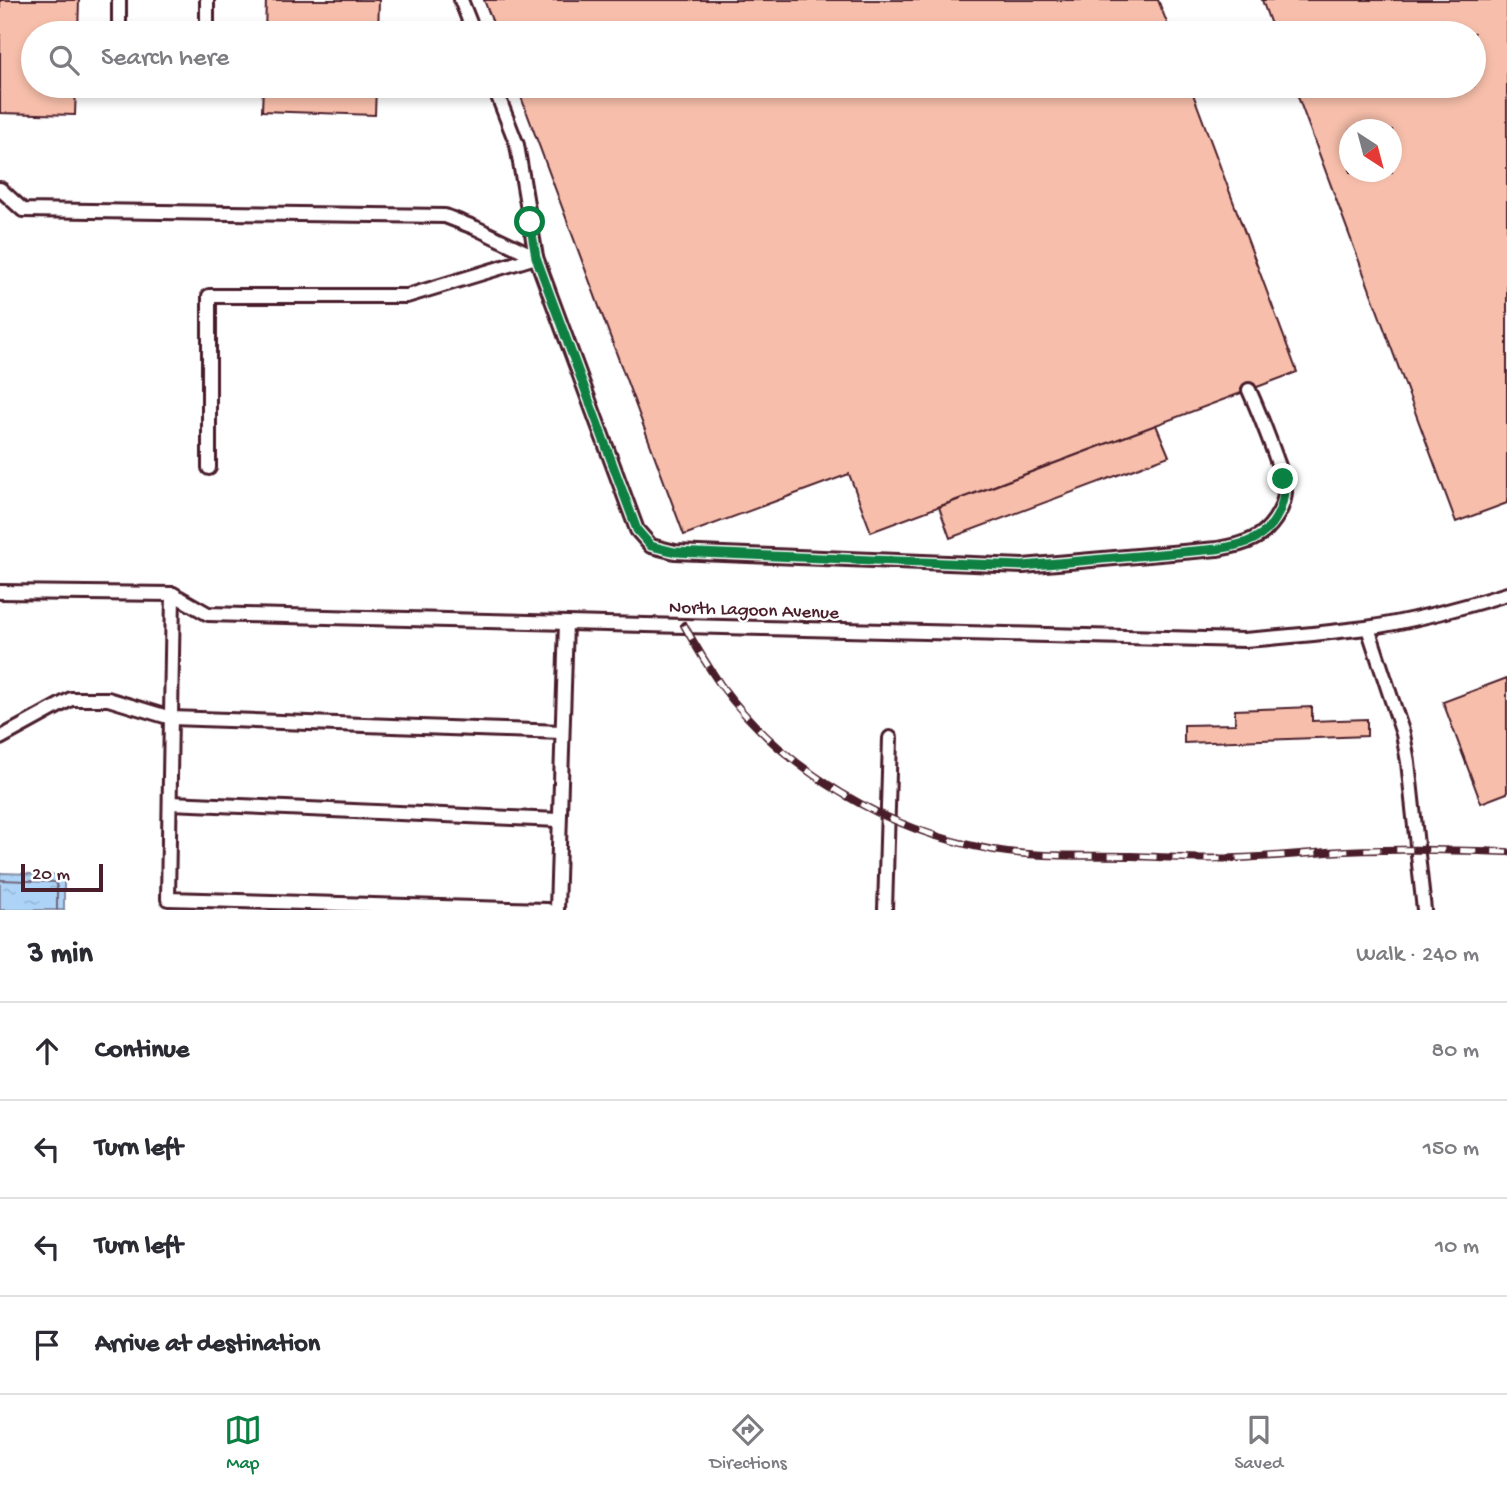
<!DOCTYPE html>
<html lang="en">
<head>
<meta charset="utf-8">
<style>
  body { margin:0; font-family:"Gochi Hand",sans-serif; background:#f2f2f3; color:#2b2b33 }
  .compass { position:absolute; left:1339px; top:119px; width:63px; height:63px; border-radius:50%; background:#fff; box-shadow:0 4px 10px #0003; rotate:144deg }
  .scale { position:absolute; left:21px; bottom:18px; width:82px; box-sizing:border-box; padding-left:7px; border:4px solid #4a1f2b; border-top:0; font-size:19px; line-height:24px; white-space:nowrap; color:#4a1f2b; -webkit-text-stroke:5px #fff; paint-order:stroke }
  .stop { position:absolute; width:21px; height:21px; margin:-16px; border:5px solid #0b8043; border-radius:50%; background:#fff }
  .stop.end { background:#0b8043; border-color:#fff; box-shadow:0 2px 7px #0008 }
  .list { margin:0; padding:0; list-style:none }
  h2 { display:flex; justify-content:space-between; align-items:center; height:91px; margin:0; padding:0 28px; font-size:30px }
  h2 small { font-size:23px; font-weight:400; color:#7c7c81 }
  .list li { display:grid; grid-template-columns:46px 1fr auto; gap:21px; align-items:center; box-sizing:border-box; height:98px; padding:0 28px; border-top:2px solid #e1e1e2 }
  .list b { display:block; font-size:26px; white-space:nowrap }
  .list em { font-size:23px; font-style:normal; color:#7c7c81 }
  .icon { flex:none; width:38px; height:38px; fill:none; stroke:currentColor; stroke-width:2; stroke-linecap:round; stroke-linejoin:round }
  .map { position:relative; flex:none; width:1507px; height:910px; overflow:hidden }
  .search { position:absolute; background:#fff; box-shadow:0 4px 10px #0003; left:21px; right:21px; top:21px; height:77px; display:flex; align-items:center; gap:18px; box-sizing:border-box; padding:0 24px; border-radius:38px; color:#7c7c81; font-size:26px }
  .sheet { height:483px; background:#fff }
  nav { display:flex; justify-content:space-around; align-items:center; box-sizing:border-box; height:98px; border-top:2px solid #e1e1e2; background:#fff; font-size:19px; color:#7c7c81 }
  nav a { display:grid; justify-items:center; gap:4px }
  nav .on { color:#0b8043 }
  .map>svg:first-child { display:block }
  .water { fill:url(#water-ripples); stroke:#858ca5; stroke-width:2 }
  .lines { fill:none; stroke-linecap:round; stroke-linejoin:round }
  .shore { stroke:#72677d; stroke-width:2 }
  .building { fill:#f7bfab; stroke:#4a1f2b; stroke-width:2; fill-rule:evenodd }
  .service-casing { stroke:#4a1f2b; stroke-width:18 }
  .service { stroke:#fff; stroke-width:12 }
  .rail-casing { stroke:#4a1f2b; stroke-width:8 }
  .rail { stroke:#fff; stroke-width:5; stroke-dasharray:16; stroke-linecap:butt }
  .route { stroke:#0b8043; stroke-width:9 }
  .labels { text-anchor:middle; stroke-width:5; stroke-linejoin:round; paint-order:stroke }
  .street-label { font-size:19px; fill:#4a1f2b; stroke:#fff }
</style>
</head>
<body>
<div class="map">
<svg width="1507" height="910" viewBox="0 0 1507 910">
  <defs>
    <pattern id="water-ripples" width="26" height="14" patternUnits="userSpaceOnUse" patternTransform="scale(1.75)"><rect width="26" height="14" fill="#add4f7"/><path d="M2 4q2-2 4 0t4 0M15 11q2-2 4 0t4 0" fill="none" stroke="#96b6d4"/></pattern>
  </defs>
  <rect width="100%" height="100%" fill="#fff"/>
  <filter id="ink" filterUnits="userSpaceOnUse"><feTurbulence type="fractalNoise" baseFrequency=".0143" numOctaves="2"/><feDisplacementMap in="SourceGraphic" scale="14" xChannelSelector="R" yChannelSelector="G"/><feConvolveMatrix kernelMatrix="1 2 1 2 8 2 1 2 1" color-interpolation-filters="sRGB"/></filter>
  <g filter="url(#ink)">
    <!-- water -->
    <polygon class="water" points="0,873 64,875 64,910 0,910"/>
    <g class="lines">
      <!-- shore -->
      <polyline class="shore" points="0,880 55,882 57,885 57,910"/>
    </g>
    <!-- building -->
    <g class="building">
      <polygon points="0,0 79,0 78,33 33,33 33,86 76,86 75,115 0,113"/>
      <polygon points="266,0 379,0 378,33 265,33"/>
      <polygon points="484,0 1158,0 1171,33 497,33"/>
      <path d="M1262 0H1507V503L1456 522 1294 86H1474V33H1274ZM1350 130H1392V172H1350Z"/>
      <polygon points="263,86 376,86 375,115 262,111"/>
      <polygon points="517,86 1190,86 1297,372 871,532 849,474 684,535"/>
      <polygon points="1156,425 1169,456 950,538 939,507"/>
      <polygon points="1507,678 1507,793 1481,803 1443,702"/>
      <polygon points="1312,707 1312,721 1367,719 1367,736 1184,743 1184,725 1235,724 1235,710"/>
    </g>
    <g class="lines">
      <defs>
        <g id="service">
          <polyline points="207,0 207,33"/>
          <polyline points="461,0 474,33"/>
          <polyline points="119,33 119,0"/>
          <path d="M494 86 517 145 536 257 637 530 651 546 675 552 1023 566 1217 549C1229 547 1242 545 1253 539 1270 531 1284 510 1285 492 1285 479 1279 467 1275 455 1267 433 1259 412 1249 390"/>
          <polyline points="0,189 23,210 445,216 476,228 536,257"/>
          <polyline points="209,468 209,296 407,296 536,257"/>
          <path d="M0 592 173 594 208 614 1244 640C1285 637 1326 633 1366 628 1414 621 1461 608 1507 594"/>
          <polyline points="173,594 168,899 547,910"/>
          <polyline points="1368,628 1403,734 1408,762 1424,910"/>
          <polyline points="0,738 71,699 108,699 171,718 562,732"/>
          <polyline points="170,803 559,820"/>
          <polyline points="557,910 566,623"/>
          <polyline points="885,910 890,738"/>
        </g>
      </defs>
      <!-- service casing -->
      <use href="#service" class="service-casing"/>
      <!-- service -->
      <use href="#service" class="service"/>
      <defs>
        <path id="rail" d="M684 625C695 645 707 665 720 684 784 771 888 832 994 850 1039 858 1086 855 1132 856 1167 857 1202 860 1237 858 1267 857 1297 854 1327 852 1387 848 1447 850 1507 852"/>
      </defs>
      <!-- rail casing -->
      <use href="#rail" class="rail-casing"/>
      <!-- rail -->
      <use href="#rail" class="rail"/>
    </g>
  </g>
  <g class="lines" filter="url(#ink)">
    <!-- route -->
    <path class="route" d="M530 222 536 257 637 530 651 546 675 552 1023 566 1217 549C1229 547 1243 545 1254 539 1276 528 1287 502 1283 479"/>
  </g>
  <g class="labels">
    <!-- street labels -->
    <g class="street-label">
      <text transform="translate(754 608) rotate(2)" y="7">North Lagoon Avenue</text>
    </g>
  </g>
</svg>
<svg class="compass" viewBox="-18 -18 36 36"><path d="M0-13l5 13h-10z" fill="#e53935"/><path d="M0 13l5-13h-10z" fill="#7c7c81"/></svg>
<div class="scale">20 m</div>
<div class="stop" style="left:530px;top:222px"></div>
<div class="stop end" style="left:1283px;top:479px"></div>
<div class="search"><svg class="icon" aria-label="search" viewBox="0 0 24 24"><circle cx="10" cy="10" r="6"/><path d="M15 15l6 6"/></svg>Search here</div>
</div>
<section class="sheet">
<h2>3 min<small>Walk · 240 m</small></h2>
<ul class="list">
<li><svg class="icon" aria-label="ahead" viewBox="0 0 24 24"><path d="M12 20V5M6 11l6-6 6 6"/></svg><div><b>Continue</b></div><em>80 m</em></li>
<li><svg class="icon" aria-label="left" viewBox="0 0 24 24"><path d="M17 20v-9H6M10 6l-5 5 5 5"/></svg><div><b>Turn left</b></div><em>150 m</em></li>
<li><svg class="icon" aria-label="left" viewBox="0 0 24 24"><path d="M17 20v-9H6M10 6l-5 5 5 5"/></svg><div><b>Turn left</b></div><em>10 m</em></li>
<li><svg class="icon" aria-label="arrive" viewBox="0 0 24 24"><path d="M6 21V4h12l-3 4 3 4H6"/></svg><div><b>Arrive at destination</b></div></li>
</ul>
</section>
<nav>
<a class="on"><svg class="icon" aria-label="map" viewBox="0 0 24 24"><path d="M3 6l6-2 6 2 6-2v14l-6 2-6-2-6 2zM9 4v14M15 6v14"/></svg>Map</a>
<a><svg class="icon" aria-label="directions" viewBox="0 0 24 24"><path d="M12 3l9 9-9 9-9-9zM9 14v-3h6M13 9l2 2-2 2"/></svg>Directions</a>
<a><svg class="icon" aria-label="saved" viewBox="0 0 24 24"><path d="M7 4h10v16l-5-4-5 4z"/></svg>Saved</a>
</nav>
</body>
</html>
